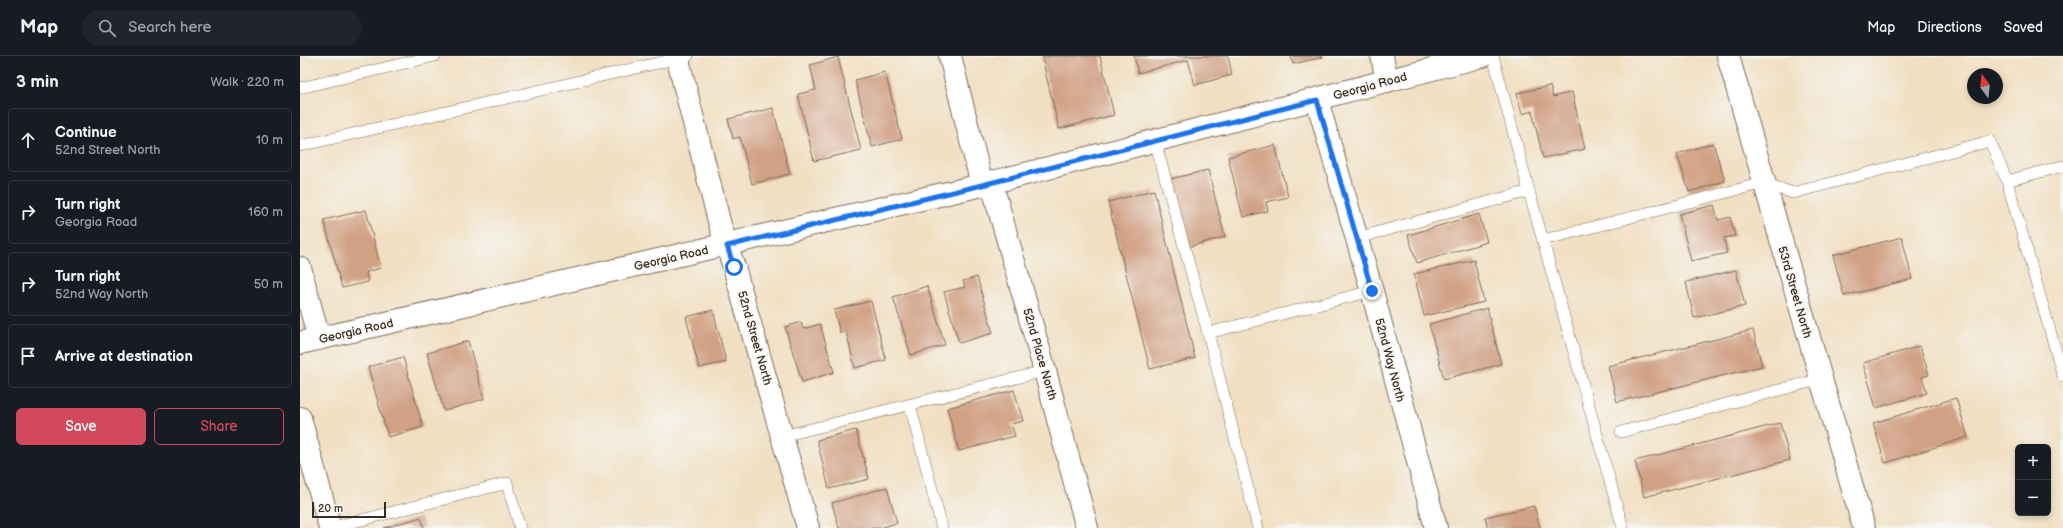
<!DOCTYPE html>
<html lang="en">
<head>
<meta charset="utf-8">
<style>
  body { margin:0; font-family:"Balsamiq Sans",sans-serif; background:#20242c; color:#f1f3f6 }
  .controls { position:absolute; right:12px; bottom:12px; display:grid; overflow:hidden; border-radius:6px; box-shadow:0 2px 6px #0003 }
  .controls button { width:36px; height:36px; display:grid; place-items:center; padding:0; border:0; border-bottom:1px solid #363941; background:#171b24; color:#f1f3f6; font:20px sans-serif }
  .compass { position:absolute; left:1667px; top:12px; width:36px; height:36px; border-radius:50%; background:#171b24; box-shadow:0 2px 6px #0003; rotate:345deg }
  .scale { position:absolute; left:12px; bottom:10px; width:74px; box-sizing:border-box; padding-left:4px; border:2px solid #3b2a1e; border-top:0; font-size:11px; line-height:14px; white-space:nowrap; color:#3b2a1e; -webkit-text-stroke:3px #f6f6f2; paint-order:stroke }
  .stop { position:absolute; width:12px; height:12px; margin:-9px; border:3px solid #1a73e8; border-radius:50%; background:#fff }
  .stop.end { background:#1a73e8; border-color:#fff; box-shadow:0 1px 4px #0008 }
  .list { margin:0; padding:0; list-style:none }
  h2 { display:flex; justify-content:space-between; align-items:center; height:52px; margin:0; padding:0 16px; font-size:17px }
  h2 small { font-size:13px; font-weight:400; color:#9ea1a6 }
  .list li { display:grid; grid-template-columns:26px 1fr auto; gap:12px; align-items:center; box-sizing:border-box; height:64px; margin:0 8px 8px; padding:0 8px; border:1px solid #363941; border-radius:6px }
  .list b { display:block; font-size:15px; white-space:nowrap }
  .list p { margin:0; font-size:13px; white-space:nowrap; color:#9ea1a6 }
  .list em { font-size:13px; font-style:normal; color:#9ea1a6 }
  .actions { display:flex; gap:8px; padding:12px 16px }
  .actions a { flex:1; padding:9px 0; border:1px solid #d1495b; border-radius:6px; text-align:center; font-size:14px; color:#d1495b }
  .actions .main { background:#d1495b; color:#fff }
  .icon { flex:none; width:22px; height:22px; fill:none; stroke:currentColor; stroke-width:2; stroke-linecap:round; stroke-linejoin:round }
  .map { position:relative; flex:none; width:1763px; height:472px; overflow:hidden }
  header { display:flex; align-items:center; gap:24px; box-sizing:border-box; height:56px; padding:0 20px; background:#171b24; border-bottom:1px solid #363941 }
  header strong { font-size:19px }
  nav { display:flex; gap:22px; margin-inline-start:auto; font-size:14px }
  .search { width:280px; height:36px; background:#20242c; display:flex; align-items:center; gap:10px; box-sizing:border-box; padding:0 14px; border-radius:22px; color:#9ea1a6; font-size:15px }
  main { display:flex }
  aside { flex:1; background:#171b24 }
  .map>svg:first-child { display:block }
  .building { fill:#d1a185 }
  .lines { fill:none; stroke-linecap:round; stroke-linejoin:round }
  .lane-casing { stroke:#7b6957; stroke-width:12 }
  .street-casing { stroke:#7b6957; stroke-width:24 }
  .lane { stroke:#fff; stroke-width:11 }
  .street { stroke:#fff; stroke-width:22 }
  .route { stroke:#1a73e8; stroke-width:5 }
  .labels { text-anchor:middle; stroke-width:3; stroke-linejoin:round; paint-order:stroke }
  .street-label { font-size:12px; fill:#3b2a1e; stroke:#f6f6f2 }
</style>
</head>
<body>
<header>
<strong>Map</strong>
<div class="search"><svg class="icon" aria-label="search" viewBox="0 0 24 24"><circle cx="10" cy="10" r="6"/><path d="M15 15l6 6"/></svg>Search here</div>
<nav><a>Map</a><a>Directions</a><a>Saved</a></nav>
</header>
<main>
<aside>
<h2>3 min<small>Walk · 220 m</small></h2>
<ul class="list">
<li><svg class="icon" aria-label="ahead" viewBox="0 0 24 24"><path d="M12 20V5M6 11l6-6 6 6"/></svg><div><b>Continue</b><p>52nd Street North</p></div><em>10 m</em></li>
<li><svg class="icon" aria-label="right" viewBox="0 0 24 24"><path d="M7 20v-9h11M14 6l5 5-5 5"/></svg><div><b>Turn right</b><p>Georgia Road</p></div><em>160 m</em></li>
<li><svg class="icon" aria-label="right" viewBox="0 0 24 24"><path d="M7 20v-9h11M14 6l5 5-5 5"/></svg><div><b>Turn right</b><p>52nd Way North</p></div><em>50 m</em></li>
<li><svg class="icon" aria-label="arrive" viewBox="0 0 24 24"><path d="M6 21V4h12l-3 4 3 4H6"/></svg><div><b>Arrive at destination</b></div></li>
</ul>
<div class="actions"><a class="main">Save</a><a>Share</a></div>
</aside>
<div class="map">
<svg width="1763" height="472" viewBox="0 0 1763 472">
  <rect width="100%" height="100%" fill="#f6f6f2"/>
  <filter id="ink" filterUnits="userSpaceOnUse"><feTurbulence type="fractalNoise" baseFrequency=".025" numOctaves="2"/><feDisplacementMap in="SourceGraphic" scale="8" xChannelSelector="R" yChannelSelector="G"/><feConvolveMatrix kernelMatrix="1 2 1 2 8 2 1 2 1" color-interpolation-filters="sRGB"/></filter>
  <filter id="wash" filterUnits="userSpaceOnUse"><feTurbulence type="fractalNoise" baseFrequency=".012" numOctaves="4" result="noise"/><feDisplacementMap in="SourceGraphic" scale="16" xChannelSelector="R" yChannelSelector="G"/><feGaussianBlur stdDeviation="0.9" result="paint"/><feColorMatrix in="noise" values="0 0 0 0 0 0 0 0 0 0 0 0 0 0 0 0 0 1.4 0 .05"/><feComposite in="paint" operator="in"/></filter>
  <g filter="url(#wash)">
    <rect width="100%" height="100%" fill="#f1dfc1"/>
    <g id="blocks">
      <!-- building -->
      <g class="building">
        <polygon points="750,0 800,0 814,59 759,73 742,2"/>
        <polygon points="834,0 928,0 932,19 895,29 888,4 838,17"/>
        <polygon points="991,0 1023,0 1023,1 993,8"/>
        <polygon points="538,1 561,94 514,105 498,38 516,34 510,9"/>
        <polygon points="585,16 602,83 572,91 555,24"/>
        <polygon points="1250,30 1253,41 1272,36 1285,93 1243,102 1232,55 1222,58 1217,37"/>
        <polygon points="473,52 490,118 452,128 440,81 433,83 428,63"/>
        <polygon points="1413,87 1425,125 1389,136 1377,98"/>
        <polygon points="975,89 988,141 966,146 968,155 943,161 928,101"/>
        <polygon points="908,114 925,181 887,191 870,123"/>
        <polygon points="854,134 895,302 850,313 808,146"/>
        <polygon points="1414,149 1418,164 1430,161 1435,180 1424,182 1427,197 1391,205 1379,158"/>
        <polygon points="66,154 81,212 66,216 68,226 42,232 24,164"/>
        <polygon points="1179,158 1187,186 1117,207 1108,179"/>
        <polygon points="1602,181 1612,223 1544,240 1533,199"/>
        <polygon points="1174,204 1184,246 1124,260 1114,218"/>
        <polygon points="1436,214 1445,250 1394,262 1386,226"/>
        <polygon points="677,221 693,277 659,287 644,236 665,231 663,225"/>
        <polygon points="627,230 645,289 611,299 593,241"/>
        <polygon points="571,245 586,304 555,312 546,275 540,277 534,254"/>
        <polygon points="1187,252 1201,308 1144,323 1129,268"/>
        <polygon points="413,254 426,306 399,312 386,261"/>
        <polygon points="501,266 503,273 520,268 534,316 502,326 485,271"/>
        <polygon points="1453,274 1462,310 1317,346 1308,310"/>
        <polygon points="168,285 184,343 144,355 127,297"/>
        <polygon points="1620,290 1629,319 1622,321 1627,337 1576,352 1563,307"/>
        <polygon points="103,301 123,371 88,381 68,311"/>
        <polygon points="714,334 723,365 711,368 715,380 659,395 647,352"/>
        <polygon points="1656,342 1668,381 1585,407 1573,367"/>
        <polygon points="1480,367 1490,404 1344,441 1335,405"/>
        <polygon points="556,374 569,423 529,433 517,384"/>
        <polygon points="587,431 597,467 579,472 539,472 532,447"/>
        <polygon points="1234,450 1240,472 1188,472 1185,461"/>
        <polygon points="121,461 124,472 84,472"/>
      </g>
    </g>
  </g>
  <g filter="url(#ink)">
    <use href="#blocks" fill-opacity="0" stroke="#7b6957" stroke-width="1"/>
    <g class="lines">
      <defs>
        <g id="lane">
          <polyline points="1193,0 1229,135 1323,472"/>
          <polyline points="0,32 135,0"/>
          <polyline points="855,85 908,277 958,472"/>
          <polyline points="0,90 388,0"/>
          <polyline points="1707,125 1763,110"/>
          <polyline points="1057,182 1229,135"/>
          <polyline points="1243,184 1463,127 1493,137 1690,85 1707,125 1763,320"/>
          <polyline points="908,277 1072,235"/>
          <polyline points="610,349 642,472"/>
          <polyline points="1321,376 1521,323"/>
          <polyline points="483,380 745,315"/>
          <polyline points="30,472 207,427 220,472"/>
        </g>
        <g id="street">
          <polyline points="377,0 420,169 434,211 508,472"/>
          <polyline points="650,0 682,129"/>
          <polyline points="1082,0 1087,25"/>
          <polyline points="1428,0 1564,472"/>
          <polyline points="1017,44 1072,235 1136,472"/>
          <polyline points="691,125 745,315 787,472"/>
          <polyline points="0,212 19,283"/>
          <polyline points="0,287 682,129 1183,0"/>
          <polyline points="0,362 30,472"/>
        </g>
      </defs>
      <!-- lane casing -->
      <use href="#lane" class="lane-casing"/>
      <!-- street casing -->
      <use href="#street" class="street-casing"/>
      <!-- lane -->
      <use href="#lane" class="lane"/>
      <!-- street -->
      <use href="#street" class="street"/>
    </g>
  </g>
  <g class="lines" filter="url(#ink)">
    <!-- route -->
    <polyline class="route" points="434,211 427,190 682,129 1017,44 1072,235"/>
  </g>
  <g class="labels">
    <!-- street labels -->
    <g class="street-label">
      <text transform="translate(1070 30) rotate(-15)" y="4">Georgia Road</text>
      <text transform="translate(371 202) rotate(-13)" y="4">Georgia Road</text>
      <text transform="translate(1495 236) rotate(74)" y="4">53rd Street North</text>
      <text transform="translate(56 275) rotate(-13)" y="4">Georgia Road</text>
      <text transform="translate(455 282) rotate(74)" y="4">52nd Street North</text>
      <text transform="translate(740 298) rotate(74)" y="4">52nd Place North</text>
      <text transform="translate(1090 304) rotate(75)" y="4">52nd Way North</text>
    </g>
  </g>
</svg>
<div class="controls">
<button>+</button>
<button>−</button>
</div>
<svg class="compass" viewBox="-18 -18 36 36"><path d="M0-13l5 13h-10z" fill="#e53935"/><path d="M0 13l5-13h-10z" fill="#9ea1a6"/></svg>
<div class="scale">20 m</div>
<div class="stop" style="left:434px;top:211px"></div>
<div class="stop end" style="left:1072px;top:235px"></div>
</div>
</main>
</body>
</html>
